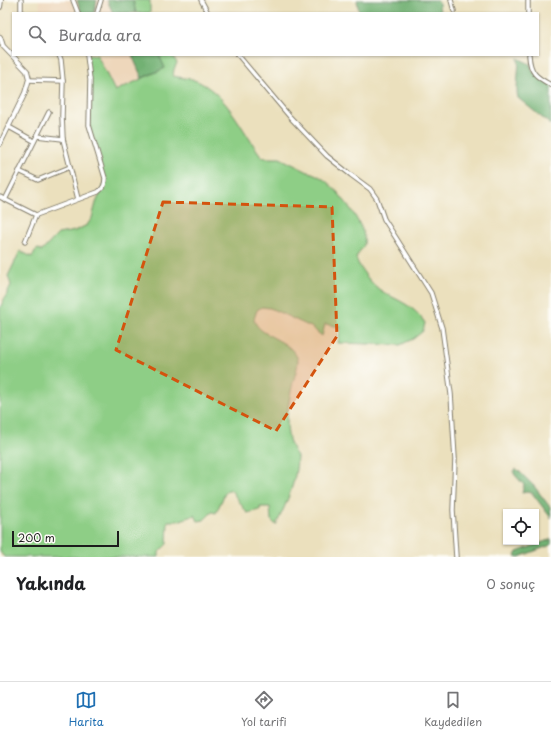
<!DOCTYPE html>
<html lang="tr">
<head>
<meta charset="utf-8">
<style>
  body { margin:0; font-family:"Playpen Sans",sans-serif; background:#f6f6f6; color:#202124 }
  .controls { position:absolute; right:12px; bottom:12px; display:grid; overflow:hidden; border-radius:0px; box-shadow:0 1px 3px #0004 }
  .controls button { width:36px; height:36px; display:grid; place-items:center; padding:0; border:0; border-bottom:1px solid #e0e0e0; background:#fff; color:#202124; font:20px sans-serif }
  .scale { position:absolute; left:12px; bottom:10px; width:107px; box-sizing:border-box; padding-left:4px; border:2px solid #1c1c1c; border-top:0; font-size:11px; line-height:14px; white-space:nowrap; color:#1c1c1c; -webkit-text-stroke:3px #fdfcf7; paint-order:stroke }
  .list { margin:0; padding:0; list-style:none }
  h2 { display:flex; justify-content:space-between; align-items:center; height:52px; margin:0; padding:0 16px; font-size:17px }
  h2 small { font-size:13px; font-weight:400; color:#757577 }
  .icon { flex:none; width:22px; height:22px; fill:none; stroke:currentColor; stroke-width:2; stroke-linecap:round; stroke-linejoin:round }
  .map { position:relative; flex:none; width:551px; height:557px; overflow:hidden }
  .search { position:absolute; background:#fff; box-shadow:0 1px 3px #0004; left:12px; right:12px; top:12px; height:44px; display:flex; align-items:center; gap:10px; box-sizing:border-box; padding:0 14px; border-radius:0px; color:#757577; font-size:15px }
  .sheet { height:124px; background:#fff }
  nav { display:flex; justify-content:space-around; align-items:center; box-sizing:border-box; height:56px; border-top:1px solid #e0e0e0; background:#fff; font-size:11px; color:#757577 }
  nav a { display:grid; justify-items:center; gap:2px }
  nav .on { color:#1f6fb2 }
  .map>svg:first-child { display:block }
  .built { fill:#eed7bb }
  .green { fill:#8ece86; stroke:#557551 }
  .forest { fill:#72b173; stroke:#476648 }
  .lines { fill:none; stroke-linecap:round; stroke-linejoin:round }
  .minor-casing { stroke:#847e6c; stroke-width:5.5 }
  .tertiary-casing { stroke:#847e6c; stroke-width:6 }
  .minor { stroke:#fff; stroke-width:3.5 }
  .tertiary { stroke:#fff; stroke-width:4 }
  .marked { fill:#d4530e; fill-opacity:0.2; stroke:#d4530e; stroke-width:3; stroke-dasharray:8 5; stroke-linejoin:round }
</style>
</head>
<body>
<div class="map">
<svg width="551" height="557" viewBox="0 0 551 557">
  <rect width="100%" height="100%" fill="#fdfcf7"/>
  <filter id="ink" filterUnits="userSpaceOnUse"><feTurbulence type="fractalNoise" baseFrequency=".025" numOctaves="2"/><feDisplacementMap in="SourceGraphic" scale="8" xChannelSelector="R" yChannelSelector="G"/><feConvolveMatrix kernelMatrix="1 2 1 2 8 2 1 2 1" color-interpolation-filters="sRGB"/></filter>
  <filter id="wash" filterUnits="userSpaceOnUse"><feTurbulence type="fractalNoise" baseFrequency=".012" numOctaves="4" result="noise"/><feDisplacementMap in="SourceGraphic" scale="16" xChannelSelector="R" yChannelSelector="G"/><feGaussianBlur stdDeviation="0.9" result="paint"/><feColorMatrix in="noise" values="0 0 0 0 0 0 0 0 0 0 0 0 0 0 0 0 0 1.4 0 .05"/><feComposite in="paint" operator="in"/></filter>
  <g filter="url(#wash)">
    <rect width="100%" height="100%" fill="#ebe0bd"/>
    <!-- built -->
    <g class="built">
      <polygon points="39,0 133,0 136,13 40,13"/>
      <polygon points="97,55 159,55 165,68 115,91"/>
    </g>
    <!-- green -->
    <g class="green">
      <polygon points="133,0 150,0 150,13 136,13"/>
      <path d="M87 55H97L115 91 165 68 159 55H172L177 63 174 69 173 76C181 78 190 78 197 81 228 95 242 131 262 157L266 158H280L308 172C329 175 356 213 363 232 367 249 361 246 356 258 360 270 372 285 383 292 399 301 415 306 425 323L423 331 413 339 400 345 339 343H338L341 327 325 324 322 336 311 327 270 308 262 307 257 310 254 319C257 337 292 339 298 360 298 367 295 375 293 382 288 405 281 435 297 456 297 481 287 502 276 525L271 520 270 507H260V510L247 513 231 490H228L226 491 216 513 212 512 204 520 198 521 195 515 178 521H168L167 544 159 552V557H4L0 552V308L11 285 8 276 20 251 32 257 35 251 38 249 42 251 58 234 75 231 87 225 92 218 96 203 105 182 89 125 90 85Z"/>
    </g>
    <!-- forest -->
    <g class="forest">
      <polygon points="77,0 97,0 94,13 81,13"/>
      <polygon points="107,0 133,0 136,13 113,13"/>
      <polygon points="357,0 437,0 439,3 440,13 359,13"/>
      <polygon points="132,55 159,55 165,68 142,78"/>
      <path d="M518 58 530 64 533 72 551 85V125L518 98C515 89 520 69 518 58Z"/>
      <polygon points="516,469 518,470 534,486 550,507 551,518 532,493 527,492 522,493 524,485 514,474 514,471"/>
      <polygon points="551,539 551,545 519,557 515,556 517,552"/>
    </g>
  </g>
  <g filter="url(#ink)">
    <g class="lines">
      <defs>
        <g id="minor">
          <polyline points="73,0 78,13"/>
          <polyline points="201,0 208,13"/>
          <polyline points="451,0 454,11"/>
          <polyline points="528,0 528,13"/>
          <polyline points="21,13 21,0"/>
          <polyline points="97,13 101,0"/>
          <polyline points="59,55 61,60 63,81 62,116 63,139 78,199"/>
          <polyline points="238,55 290,117 327,156 351,175 370,189 377,199 384,219 431,293 442,328 451,394 455,459 453,510 456,557"/>
          <path d="M529 55C530 73 536 77 551 85"/>
          <polyline points="29,80 63,81"/>
          <polyline points="9,127 34,141"/>
          <polyline points="37,136 63,139"/>
          <polyline points="19,171 38,180 70,167"/>
          <path d="M0 197 36 215 98 192C104 188 105 184 105 178L89 125 90 80 87 55"/>
          <polyline points="5,200 49,112"/>
          <polyline points="25,242 36,215"/>
        </g>
        <g id="tertiary">
          <polyline points="0,7 1,0"/>
          <polyline points="0,37 3,46 27,71 29,79 25,93 0,144"/>
        </g>
      </defs>
      <!-- minor casing -->
      <use href="#minor" class="minor-casing"/>
      <!-- tertiary casing -->
      <use href="#tertiary" class="tertiary-casing"/>
      <!-- minor -->
      <use href="#minor" class="minor"/>
      <!-- tertiary -->
      <use href="#tertiary" class="tertiary"/>
    </g>
  </g>
  <!-- marked area -->
  <path class="marked" d="M163 202 332 207 337 336 276 431 116 350Z"/>
</svg>
<div class="controls">
<button><svg class="icon" aria-label="locate" viewBox="0 0 24 24"><circle cx="12" cy="12" r="6"/><path d="M12 2v4M12 18v4M2 12h4M18 12h4"/></svg></button>
</div>
<div class="scale">200 m</div>
<div class="search"><svg class="icon" aria-label="search" viewBox="0 0 24 24"><circle cx="10" cy="10" r="6"/><path d="M15 15l6 6"/></svg>Burada ara</div>
</div>
<section class="sheet">
<h2>Yakında<small>0 sonuç</small></h2>
<ul class="list">
</ul>
</section>
<nav>
<a class="on"><svg class="icon" aria-label="map" viewBox="0 0 24 24"><path d="M3 6l6-2 6 2 6-2v14l-6 2-6-2-6 2zM9 4v14M15 6v14"/></svg>Harita</a>
<a><svg class="icon" aria-label="directions" viewBox="0 0 24 24"><path d="M12 3l9 9-9 9-9-9zM9 14v-3h6M13 9l2 2-2 2"/></svg>Yol tarifi</a>
<a><svg class="icon" aria-label="saved" viewBox="0 0 24 24"><path d="M7 4h10v16l-5-4-5 4z"/></svg>Kaydedilen</a>
</nav>
</body>
</html>
